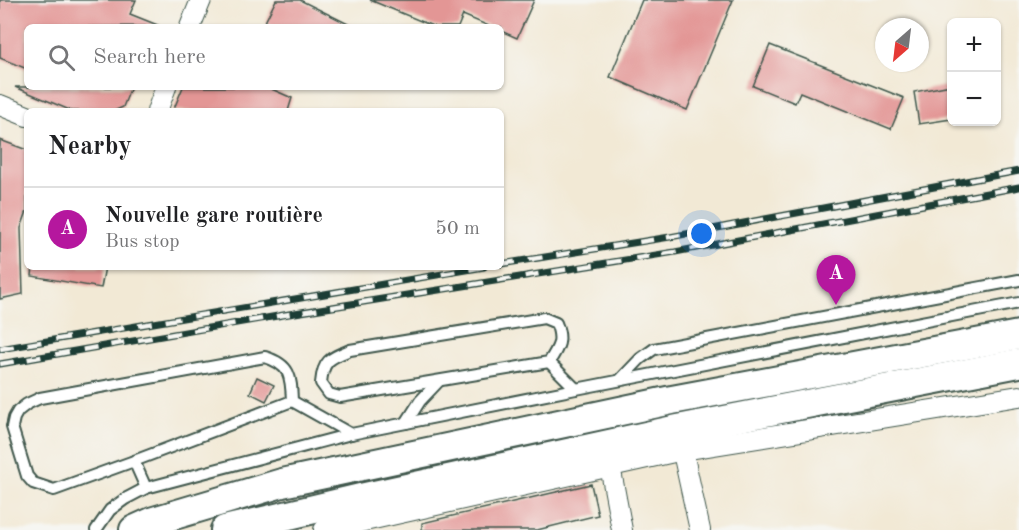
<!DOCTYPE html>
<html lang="en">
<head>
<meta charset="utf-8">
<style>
  body { margin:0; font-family:"Old Standard TT",serif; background:#f2f2f2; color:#202124 }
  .controls { position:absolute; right:18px; top:18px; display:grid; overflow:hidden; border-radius:9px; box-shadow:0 2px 4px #0004 }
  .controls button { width:54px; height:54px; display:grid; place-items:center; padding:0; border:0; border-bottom:2px solid #e0e0e0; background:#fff; color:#202124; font:30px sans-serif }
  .compass { position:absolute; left:875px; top:18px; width:54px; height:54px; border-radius:50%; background:#fff; box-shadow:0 2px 4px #0004; rotate:208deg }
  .you { position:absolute; left:702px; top:234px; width:21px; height:21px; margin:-15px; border:4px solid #fff; border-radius:50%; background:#1a73e8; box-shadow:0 0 0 9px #1a73e833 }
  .badge { display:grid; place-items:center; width:39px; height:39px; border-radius:50%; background:#b5179e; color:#fff; font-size:20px; font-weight:700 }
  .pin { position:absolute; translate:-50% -50px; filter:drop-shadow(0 2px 3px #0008) }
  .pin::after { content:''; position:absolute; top:32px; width:21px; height:18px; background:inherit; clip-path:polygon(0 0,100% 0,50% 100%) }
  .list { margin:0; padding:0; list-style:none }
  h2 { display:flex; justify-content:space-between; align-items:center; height:78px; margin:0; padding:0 24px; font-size:26px }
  h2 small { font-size:20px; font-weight:400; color:#757577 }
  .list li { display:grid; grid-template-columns:39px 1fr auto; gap:18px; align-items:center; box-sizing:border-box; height:84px; padding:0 24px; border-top:2px solid #e0e0e0 }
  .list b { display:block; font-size:22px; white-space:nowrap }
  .list p { margin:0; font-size:20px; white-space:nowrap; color:#757577 }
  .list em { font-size:20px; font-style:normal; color:#757577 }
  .icon { flex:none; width:33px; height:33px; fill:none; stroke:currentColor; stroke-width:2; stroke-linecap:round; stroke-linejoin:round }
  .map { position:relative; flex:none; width:1019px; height:530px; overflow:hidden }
  .search { position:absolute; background:#fff; box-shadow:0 2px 4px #0004; left:24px; top:24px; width:480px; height:66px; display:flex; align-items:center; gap:15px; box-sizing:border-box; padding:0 21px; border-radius:9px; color:#757577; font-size:22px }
  .panel { position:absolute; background:#fff; box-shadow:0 2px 4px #0004; left:24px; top:108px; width:480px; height:162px; border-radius:9px }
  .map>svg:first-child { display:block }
  .building { fill:#e39695 }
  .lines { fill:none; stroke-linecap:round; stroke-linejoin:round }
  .service-casing { stroke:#3f574c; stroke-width:14 }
  .minor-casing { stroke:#3f574c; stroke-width:22 }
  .secondary-casing { stroke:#3f574c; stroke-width:32 }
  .service { stroke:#fff; stroke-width:10 }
  .minor { stroke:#fff; stroke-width:20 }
  .secondary { stroke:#fff; stroke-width:28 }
  .rail-casing { stroke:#1f3d34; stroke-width:7 }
  .rail { stroke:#f6f6f2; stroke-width:4.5; stroke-dasharray:14; stroke-linecap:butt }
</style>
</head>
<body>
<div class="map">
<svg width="1019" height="530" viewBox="0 0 1019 530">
  <rect width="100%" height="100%" fill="#f6f6f2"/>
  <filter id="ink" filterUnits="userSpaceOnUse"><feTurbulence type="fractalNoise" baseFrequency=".0167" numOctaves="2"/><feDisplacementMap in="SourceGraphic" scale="12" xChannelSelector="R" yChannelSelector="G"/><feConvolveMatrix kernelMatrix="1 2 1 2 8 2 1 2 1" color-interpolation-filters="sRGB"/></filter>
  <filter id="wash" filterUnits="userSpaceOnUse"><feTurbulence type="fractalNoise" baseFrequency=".008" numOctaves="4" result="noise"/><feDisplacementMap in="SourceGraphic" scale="24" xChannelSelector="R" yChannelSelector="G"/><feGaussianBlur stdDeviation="1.35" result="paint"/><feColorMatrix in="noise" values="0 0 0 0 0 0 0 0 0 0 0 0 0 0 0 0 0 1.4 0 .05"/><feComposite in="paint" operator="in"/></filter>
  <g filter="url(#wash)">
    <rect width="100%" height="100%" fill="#f2e9d5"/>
    <g id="blocks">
      <!-- building -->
      <g class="building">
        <polygon points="0,0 136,0 130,14 160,26 27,27 27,69 0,58"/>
        <polygon points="276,0 300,0 354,27 275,27 265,22"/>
        <polygon points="370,0 534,0 517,38 501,31 501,27 491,27 463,15 458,27 435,27"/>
        <polygon points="642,0 733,0 687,110 610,77"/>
        <polygon points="770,45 904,98 891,129 800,92 795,103 753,86"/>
        <polygon points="951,85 951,119 919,124 914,92"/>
        <polygon points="15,87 131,87 123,107 114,111 72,111"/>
        <polygon points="183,87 267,87 292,98 288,111 173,111"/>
        <polygon points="0,140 27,150 27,211 21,228 23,294 0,299"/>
        <polygon points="33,267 105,267 101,288 32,276"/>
        <polygon points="257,377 274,385 266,401 250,393"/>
        <polygon points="591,484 598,515 537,530 422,530 422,523"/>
      </g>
    </g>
  </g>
  <g filter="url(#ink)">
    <use href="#blocks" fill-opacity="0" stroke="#3f574c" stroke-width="1.5"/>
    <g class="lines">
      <defs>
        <g id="service">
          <path d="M544 318 556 323C563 340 559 347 549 362L340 397 329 394 321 383C323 360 330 358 350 350Z"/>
          <polyline points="549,362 576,389"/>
          <polyline points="620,380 640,359 654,349 1019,280"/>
          <path d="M292 401C291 377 291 365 265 357L40 398 27 404 18 411 14 418 12 427 27 476 33 483 54 490 134 461 292 401 351 434"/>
          <polyline points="406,423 420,401 439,381"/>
          <polyline points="134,461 146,488"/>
          <polyline points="96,530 110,510 125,499 146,488 351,434 576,389 1019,303"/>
        </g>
        <g id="minor">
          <polyline points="190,27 201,0"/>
          <polyline points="0,105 27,116"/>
          <polyline points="157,111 166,87"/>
          <polyline points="680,439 700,530"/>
          <polyline points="610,466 622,530"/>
          <polyline points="324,530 683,450 1019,396"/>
        </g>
        <g id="secondary">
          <polyline points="134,530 154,521 282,483 672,400 1019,335"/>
          <polyline points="225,530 361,498 678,429 1019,363"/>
        </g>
      </defs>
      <!-- service casing -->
      <use href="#service" class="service-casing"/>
      <!-- minor casing -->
      <use href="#minor" class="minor-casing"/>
      <!-- secondary casing -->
      <use href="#secondary" class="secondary-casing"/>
      <!-- service -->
      <use href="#service" class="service"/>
      <!-- minor -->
      <use href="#minor" class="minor"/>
      <!-- secondary -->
      <use href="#secondary" class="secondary"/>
      <defs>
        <g id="rail">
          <polyline points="501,264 670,237 1019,171"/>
          <polyline points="0,349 484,267"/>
          <polyline points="0,364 295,313 675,252 1019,187"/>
        </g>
      </defs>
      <!-- rail casing -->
      <use href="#rail" class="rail-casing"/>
      <!-- rail -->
      <use href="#rail" class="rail"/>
    </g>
  </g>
</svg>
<div class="controls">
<button>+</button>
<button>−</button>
</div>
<svg class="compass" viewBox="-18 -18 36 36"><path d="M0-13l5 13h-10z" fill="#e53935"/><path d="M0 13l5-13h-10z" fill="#757577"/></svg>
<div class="you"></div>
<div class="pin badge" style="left:836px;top:305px">A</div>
<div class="search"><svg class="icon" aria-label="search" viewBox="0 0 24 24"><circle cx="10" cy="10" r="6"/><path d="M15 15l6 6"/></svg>Search here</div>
<section class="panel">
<h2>Nearby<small></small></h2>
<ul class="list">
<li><span class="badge">A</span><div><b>Nouvelle gare routière</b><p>Bus stop</p></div><em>50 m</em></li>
</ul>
</section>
</div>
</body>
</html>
